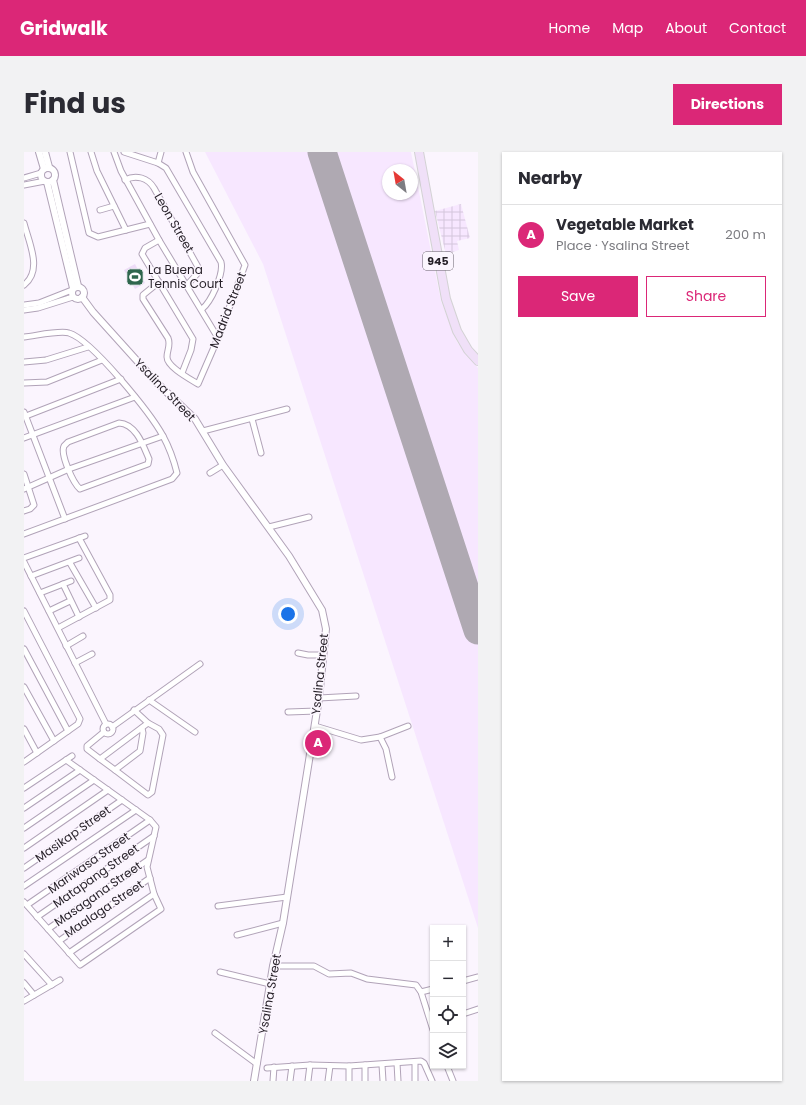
<!DOCTYPE html>
<html lang="en">
<head>
<meta charset="utf-8">
<style>
  body { margin:0; font-family:Poppins,sans-serif; background:#f2f2f3; color:#2b2b33 }
  .controls { position:absolute; right:12px; bottom:12px; display:grid; overflow:hidden; border-radius:0px; box-shadow:0 1px 3px #0004 }
  .controls button { width:36px; height:36px; display:grid; place-items:center; padding:0; border:0; border-bottom:1px solid #e1e1e2; background:#fff; color:#2b2b33; font:20px sans-serif }
  .compass { position:absolute; left:358px; top:12px; width:36px; height:36px; border-radius:50%; background:#fff; box-shadow:0 1px 3px #0004; rotate:329deg }
  .you { position:absolute; left:264px; top:462px; width:14px; height:14px; margin:-10px; border:3px solid #fff; border-radius:50%; background:#1a73e8; box-shadow:0 0 0 6px #1a73e833 }
  .badge { display:grid; place-items:center; width:26px; height:26px; border-radius:50%; background:#db2777; color:#fff; font-size:13px; font-weight:700 }
  .pin { position:absolute; translate:-50% -50%; border:2px solid #fff; box-shadow:0 1px 4px #0006 }
  .list { margin:0; padding:0; list-style:none }
  h2 { display:flex; justify-content:space-between; align-items:center; height:52px; margin:0; padding:0 16px; font-size:17px }
  h2 small { font-size:13px; font-weight:400; color:#7c7c81 }
  .list li { display:grid; grid-template-columns:26px 1fr auto; gap:12px; align-items:center; box-sizing:border-box; height:60px; padding:0 16px; border-top:1px solid #e1e1e2 }
  .list b { display:block; font-size:15px; white-space:nowrap }
  .list p { margin:0; font-size:13px; white-space:nowrap; color:#7c7c81 }
  .list em { font-size:13px; font-style:normal; color:#7c7c81 }
  .actions { display:flex; gap:8px; padding:12px 16px }
  .actions a { flex:1; padding:9px 0; border:1px solid #db2777; border-radius:0px; text-align:center; font-size:14px; color:#db2777 }
  .actions .main { background:#db2777; color:#fff }
  .icon { flex:none; width:22px; height:22px; fill:none; stroke:currentColor; stroke-width:2; stroke-linecap:round; stroke-linejoin:round }
  .map { position:relative; flex:none; width:454px; height:929px; overflow:hidden; border-radius:0px }
  header { display:flex; align-items:center; gap:24px; box-sizing:border-box; height:56px; padding:0 20px; background:#db2777; color:#fff }
  header strong { font-size:19px }
  nav { display:flex; gap:22px; margin-inline-start:auto; font-size:14px }
  .intro { display:flex; align-items:center; justify-content:space-between; box-sizing:border-box; height:96px; padding:0 24px }
  h1 { margin:0; font-size:28px }
  .button { padding:10px 18px; border-radius:0px; background:#db2777; color:#fff; font-size:14px; font-weight:700 }
  main { display:flex; gap:24px; padding:0 24px }
  aside { flex:1; background:#fff; border-radius:0px; box-shadow:0 1px 3px #0004 }
  .map>svg:first-child { display:block }
  .built { fill:#f7e7ff; fill-rule:evenodd }
  .industrial { fill:url(#industrial-grid) }
  .green { fill:#eedcf8 }
  .lines { fill:none; stroke-linecap:round; stroke-linejoin:round }
  .runway { stroke:#afa9b2; stroke-width:29 }
  .minor-casing { stroke:#b1a3b8; stroke-width:7 }
  .tertiary-casing { stroke:#b1a3b8; stroke-width:8 }
  .primary-casing { stroke:#d3d2d4; stroke-width:10 }
  .minor { stroke:#fff; stroke-width:5 }
  .tertiary { stroke:#fff; stroke-width:6 }
  .primary { stroke:#f0e0f8; stroke-width:8 }
  .labels { text-anchor:middle; stroke-width:3; stroke-linejoin:round; paint-order:stroke }
  .shield { fill:#fbf5fe; stroke:#655f68; stroke-width:1 }
  .shield-label { font-size:11px; font-weight:bold; fill:#251f27 }
  .street-label { font-size:12px; fill:#251f27; stroke:#fbf5fe }
  .poi-label { font-size:12px; fill:#251f27; stroke:#fbf5fe; text-anchor:start }
</style>
</head>
<body>
<header>
<strong>Gridwalk</strong>
<nav><a>Home</a><a>Map</a><a>About</a><a>Contact</a></nav>
</header>
<div class="intro"><h1>Find us</h1><a class="button">Directions</a></div>
<main>
<div class="map">
<svg width="454" height="929" viewBox="0 0 454 929">
  <defs>
    <pattern id="industrial-grid" width="8" height="8" patternUnits="userSpaceOnUse"><rect width="8" height="8" fill="#f7e7ff"/><path d="M0 4h8M4 0v8" fill="none" stroke="#d4c6db"/></pattern>
  </defs>
  <rect width="100%" height="100%" fill="#fbf5fe"/>
  <!-- built -->
  <path class="built" d="M181 0H387L417 149 433 190 454 216V776L239 112ZM364 18H388V42H364Z"/>
  <!-- industrial -->
  <polygon class="industrial" points="437,52 446,86 433,89 435,98 422,102 411,59"/>
  <!-- green -->
  <polygon class="green" points="111,112 121,131 111,137 100,118"/>
  <g class="lines">
    <!-- runway -->
    <polyline class="runway" points="298,0 454,478"/>
    <defs>
      <g id="minor">
        <polyline points="46,0 65,81 74,85 126,72"/>
        <polyline points="67,0 73,19 102,78"/>
        <polyline points="90,0 97,19 135,88 194,186"/>
        <path d="M100 0 134 11 142 16 197 110C200 122 187 150 178 157"/>
        <polyline points="134,11 137,0"/>
        <polyline points="0,26 17,21"/>
        <path d="M101 28C112 22 124 26 130 36L174 115 173 122 163 133"/>
        <polyline points="0,33 21,29"/>
        <polyline points="76,58 90,54"/>
        <path d="M0 71C5 91 19 118 0 133"/>
        <polyline points="135,88 121,96 118,102 169,187 167,198 158,221"/>
        <path d="M135 130 119 143V147L144 186C147 193 143 198 143 205 143 215 166 227 174 232L194 186 221 113 169 20 162 0"/>
        <polyline points="0,153 15,151 48,138"/>
        <polyline points="0,158 14,156 49,145"/>
        <path d="M0 185C11 184 36 178 45 181 68 188 127 262 139 284 145 295 150 309 153 321L148 327 0 382"/>
        <polyline points="0,210 22,208 64,195"/>
        <polyline points="0,231 23,230 78,208"/>
        <polyline points="0,260 41,367"/>
        <polyline points="2,264 97,227"/>
        <polyline points="228,267 237,301"/>
        <path d="M95 271C112 272 119 293 125 307L124 312 56 337C49 331 36 302 40 294L44 290Z"/>
        <polyline points="179,279 263,257"/>
        <polyline points="0,286 111,245"/>
        <polyline points="186,321 199,313"/>
        <polyline points="0,322 10,353 6,357 0,359"/>
        <polyline points="0,337 45,317 139,284"/>
        <polyline points="245,375 285,365"/>
        <polyline points="0,406 61,384"/>
        <polyline points="0,410 82,572"/>
        <polyline points="46,411 72,456"/>
        <polyline points="7,424 55,406"/>
        <polyline points="39,432 55,465"/>
        <polyline points="16,441 47,429"/>
        <polyline points="0,459 56,567 54,572 0,610"/>
        <polyline points="25,459 46,449"/>
        <polyline points="34,476 86,448 86,443 55,386"/>
        <polyline points="42,494 59,484"/>
        <polyline points="0,497 44,579"/>
        <polyline points="274,501 284,503 299,503"/>
        <polyline points="51,511 68,502"/>
        <polyline points="0,535 30,589"/>
        <polyline points="295,546 332,544"/>
        <polyline points="125,548 171,580"/>
        <polyline points="264,560 293,559"/>
        <circle cx="84" cy="577" r="5"/>
        <polyline points="291,574 337,588 356,585 384,574"/>
        <polyline points="88,575 176,512"/>
        <polyline points="118,576 119,581 116,599 91,618 124,643 128,640 139,583 135,577 124,571"/>
        <polyline points="0,577 13,601"/>
        <polyline points="80,580 63,594 63,597 76,607 124,571 110,558"/>
        <polyline points="356,585 362,597 368,625"/>
        <polyline points="76,607 91,618"/>
        <polyline points="0,636 48,604"/>
        <polyline points="0,656 56,618"/>
        <polyline points="0,676 70,628"/>
        <polyline points="0,696 84,638"/>
        <polyline points="0,716 98,648"/>
        <polyline points="0,734 112,658"/>
        <polyline points="0,750 56,813 137,757 130,742 123,715 132,675 126,668 42,608"/>
        <polyline points="3,753 126,668"/>
        <polyline points="194,754 263,745"/>
        <polyline points="13,765 130,684"/>
        <polyline points="24,777 124,708"/>
        <polyline points="213,783 259,771"/>
        <polyline points="35,789 126,726"/>
        <polyline points="45,801 130,742"/>
        <polyline points="0,802 28,833"/>
        <polyline points="249,814 290,814 305,822 327,821 343,827 392,833 397,840 409,878"/>
        <polyline points="196,820 246,832"/>
        <polyline points="439,829 454,825"/>
        <polyline points="0,831 10,843"/>
        <polyline points="397,840 409,837"/>
        <polyline points="0,849 36,828"/>
        <polyline points="439,862 454,857"/>
        <polyline points="191,881 233,912"/>
        <polyline points="373,911 374,929"/>
        <polyline points="341,913 341,929"/>
        <polyline points="358,913 359,929"/>
        <polyline points="423,914 429,929"/>
        <polyline points="243,916 286,913 325,914 397,909 400,911 408,929"/>
        <polyline points="249,929 250,915"/>
        <polyline points="266,929 268,914"/>
        <polyline points="284,929 286,913"/>
        <polyline points="304,929 306,914"/>
        <polyline points="325,929 325,914"/>
        <polyline points="391,929 391,910"/>
      </g>
      <g id="tertiary">
        <polyline points="15,0 20,17"/>
        <polyline points="21,0 25,15"/>
        <circle cx="24" cy="23" r="7"/>
        <polyline points="29,28 54,134"/>
        <polyline points="23,30 49,136"/>
        <circle cx="54" cy="141" r="6"/>
        <polyline points="58,145 69,160 133,231 171,267 199,313 265,404 298,458 302,477 295,546 259,771 249,814 230,929"/>
      </g>
      <polyline id="primary" points="395,0 422,147 433,179 444,198 454,209"/>
    </defs>
    <!-- minor casing -->
    <use href="#minor" class="minor-casing"/>
    <!-- tertiary casing -->
    <use href="#tertiary" class="tertiary-casing"/>
    <!-- primary casing -->
    <use href="#primary" class="primary-casing"/>
    <!-- minor -->
    <use href="#minor" class="minor"/>
    <!-- tertiary -->
    <use href="#tertiary" class="tertiary"/>
    <!-- primary -->
    <use href="#primary" class="primary"/>
  </g>
  <!-- icons -->
  <defs>
    <symbol id="stadium-square" viewBox="-11 -11 22 22"><rect x="-9" y="-9" width="18" height="18" rx="4" fill="#2e664d" stroke="#fbf5fe"/><path d="M0-5a6.5 5 0 1 0 0 10a6.5 5 0 1 0 0-10ZM-3.5-1.8h7v3.6h-7Z" fill="#fff"/></symbol>
  </defs>
  <g fill-rule="evenodd">
    <use href="#stadium-square" x="101" y="115" width="20" height="20"/>
  </g>
  <g class="labels">
    <!-- shield labels -->
    <rect class="shield" x="399" y="100" width="30" height="18" rx="3"/>
    <g class="shield-label">
      <text x="414" y="113">945</text>
    </g>
    <!-- street labels -->
    <g class="street-label">
      <text transform="translate(150 71) rotate(60)" y="4">Leon Street</text>
      <text transform="translate(204 158) rotate(-69)" y="4">Madrid Street</text>
      <text transform="translate(141 238) rotate(46)" y="4">Ysalina Street</text>
      <text transform="translate(296 522) rotate(-84)" y="4">Ysalina Street</text>
      <text transform="translate(49 682) rotate(-35)" y="4">Masikap Street</text>
      <text transform="translate(65 711) rotate(-35)" y="4">Mariwasa Street</text>
      <text transform="translate(72 724) rotate(-35)" y="4">Matapang Street</text>
      <text transform="translate(74 742) rotate(-35)" y="4">Masagana Street</text>
      <text transform="translate(80 757) rotate(-34)" y="4">Maalaga Street</text>
      <text transform="translate(246 842) rotate(-80)" y="4">Ysalina Street</text>
    </g>
    <!-- poi labels -->
    <g class="poi-label">
      <text x="124" y="122">La Buena<tspan x="124" dy="14">Tennis Court</tspan></text>
    </g>
  </g>
</svg>
<div class="controls">
<button>+</button>
<button>−</button>
<button><svg class="icon" aria-label="locate" viewBox="0 0 24 24"><circle cx="12" cy="12" r="6"/><path d="M12 2v4M12 18v4M2 12h4M18 12h4"/></svg></button>
<button><svg class="icon" aria-label="layers" viewBox="0 0 24 24"><path d="M12 4l9 5-9 5-9-5zM3 14l9 5 9-5"/></svg></button>
</div>
<svg class="compass" viewBox="-18 -18 36 36"><path d="M0-13l5 13h-10z" fill="#e53935"/><path d="M0 13l5-13h-10z" fill="#7c7c81"/></svg>
<div class="you"></div>
<div class="pin badge" style="left:294px;top:591px">A</div>
</div>
<aside>
<h2>Nearby<small></small></h2>
<ul class="list">
<li><span class="badge">A</span><div><b>Vegetable Market</b><p>Place · Ysalina Street</p></div><em>200 m</em></li>
</ul>
<div class="actions"><a class="main">Save</a><a>Share</a></div>
</aside>
</main>
</body>
</html>
